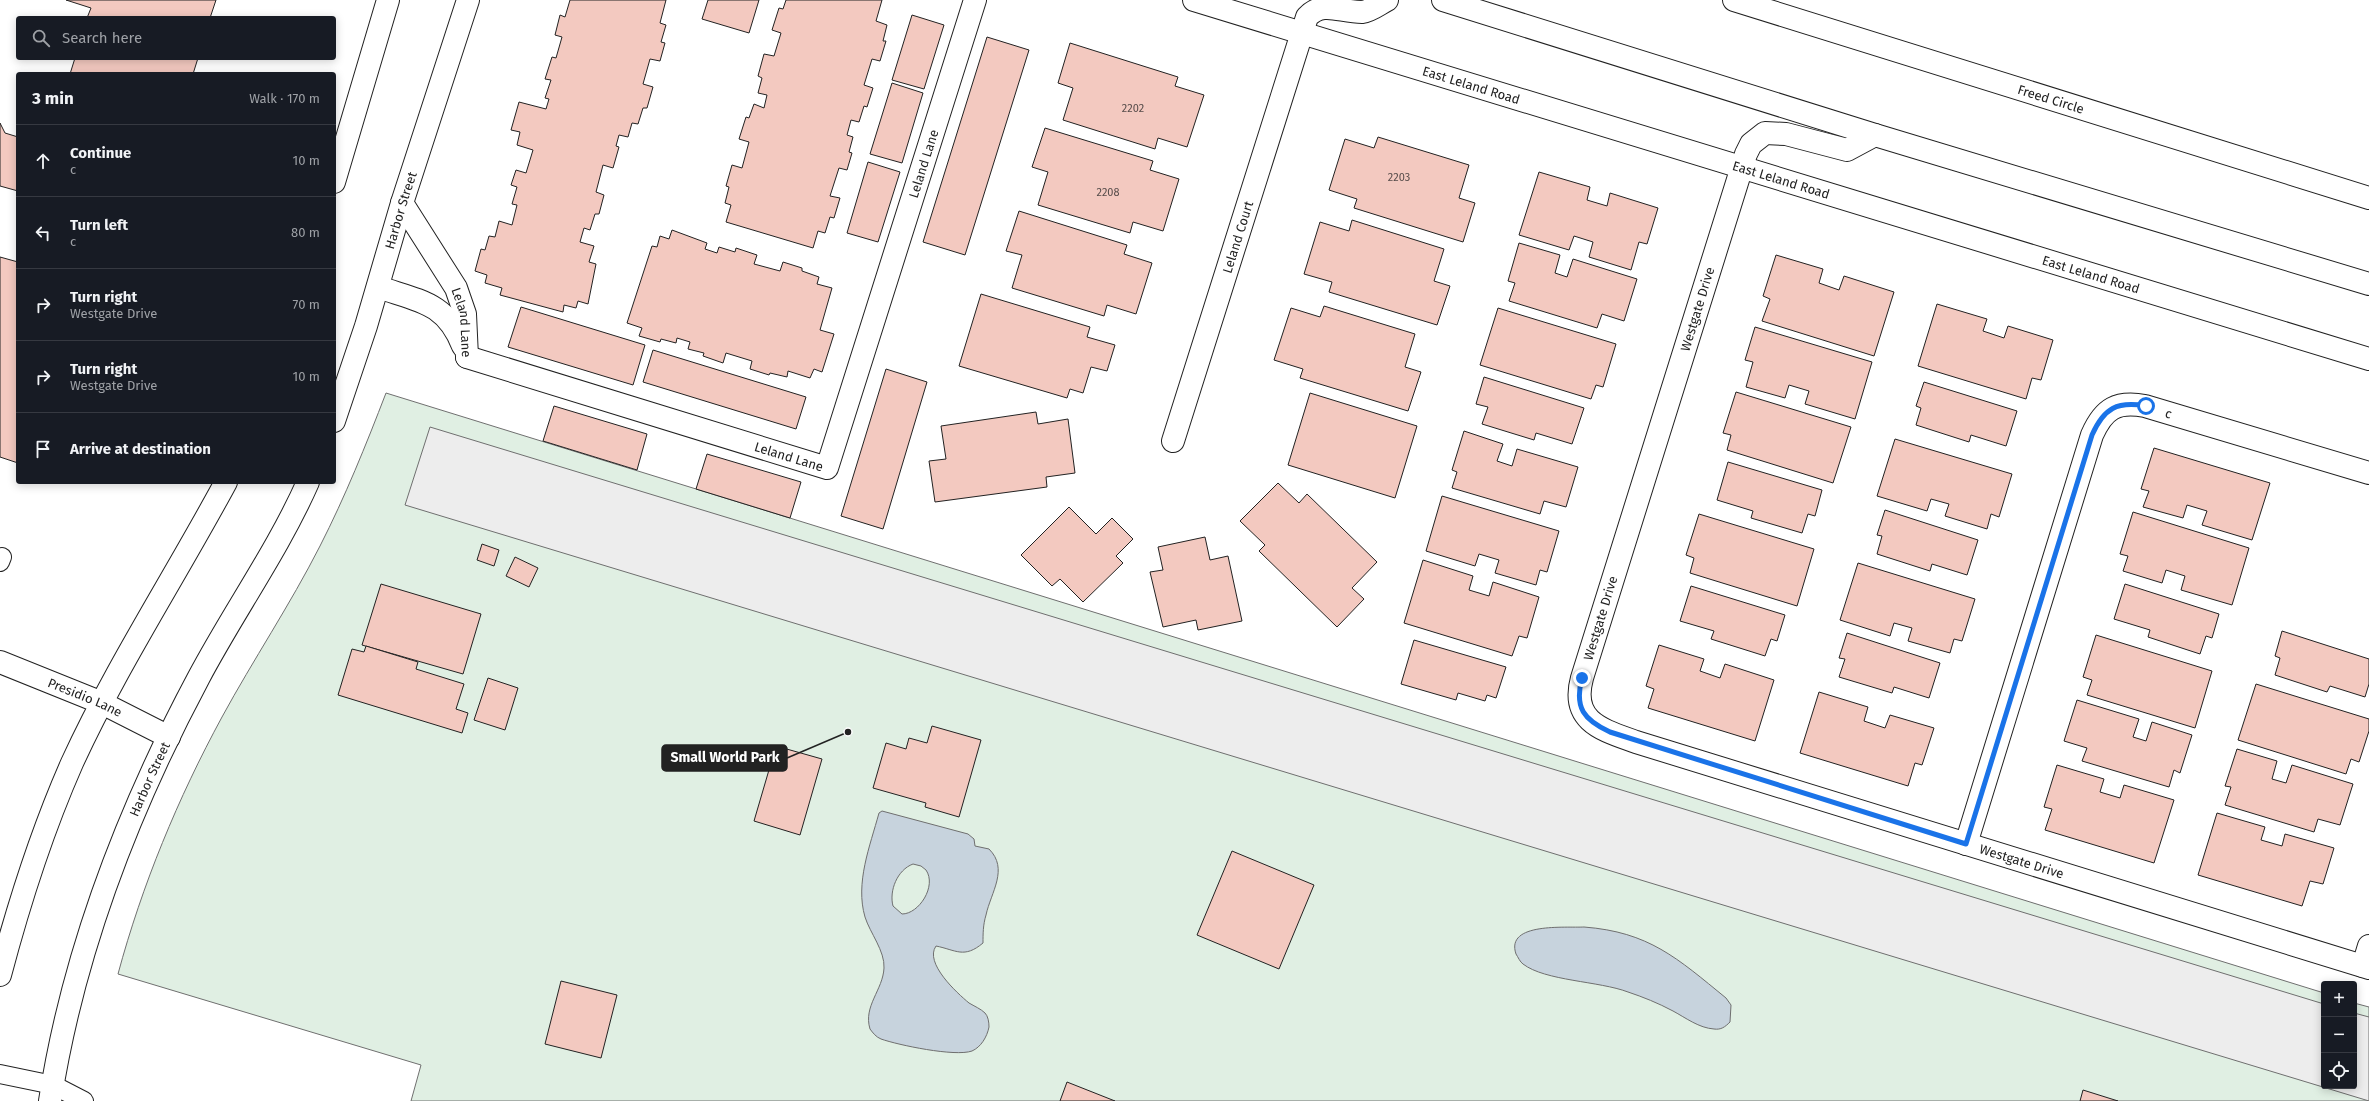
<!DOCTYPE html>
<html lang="en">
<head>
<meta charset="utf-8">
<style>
  body { margin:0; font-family:"Fira Sans",sans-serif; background:#20242c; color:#f1f3f6 }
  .controls { position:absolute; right:12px; bottom:12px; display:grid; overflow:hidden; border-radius:4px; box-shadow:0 2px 10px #0003 }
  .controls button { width:36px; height:36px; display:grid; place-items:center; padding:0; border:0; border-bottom:1px solid #363941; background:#171b24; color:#f1f3f6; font:20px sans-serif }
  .stop { position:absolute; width:12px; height:12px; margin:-9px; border:3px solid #1a73e8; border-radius:50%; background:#fff }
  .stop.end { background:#1a73e8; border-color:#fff; box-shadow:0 1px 4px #0008 }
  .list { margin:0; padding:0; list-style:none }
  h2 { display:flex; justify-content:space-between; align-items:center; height:52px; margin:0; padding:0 16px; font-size:17px }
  h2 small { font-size:13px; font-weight:400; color:#9ea1a6 }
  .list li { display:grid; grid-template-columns:26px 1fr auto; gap:12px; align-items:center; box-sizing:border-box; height:72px; padding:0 16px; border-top:1px solid #363941 }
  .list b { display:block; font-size:15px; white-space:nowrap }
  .list p { margin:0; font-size:13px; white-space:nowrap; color:#9ea1a6 }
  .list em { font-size:13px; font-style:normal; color:#9ea1a6 }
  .icon { flex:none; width:22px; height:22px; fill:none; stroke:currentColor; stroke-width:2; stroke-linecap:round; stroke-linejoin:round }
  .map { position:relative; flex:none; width:2369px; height:1101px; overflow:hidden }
  .search { position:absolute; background:#171b24; box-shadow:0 2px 10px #0003; left:16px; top:16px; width:320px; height:44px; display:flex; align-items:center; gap:10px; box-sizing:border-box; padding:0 14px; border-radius:4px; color:#9ea1a6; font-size:15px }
  .panel { position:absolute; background:#171b24; box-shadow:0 2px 10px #0003; left:16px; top:72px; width:320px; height:412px; border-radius:4px }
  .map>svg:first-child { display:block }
  .green { fill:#e0efe3; stroke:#6f6f6f }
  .parking { fill:#ededed; stroke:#6f6f6f }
  .water { fill:#c7d3dd; stroke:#6f6f6f; fill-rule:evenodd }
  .building { fill:#f3c9c0; stroke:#222 }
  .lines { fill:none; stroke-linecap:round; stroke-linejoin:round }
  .service-casing { stroke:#222; stroke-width:20 }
  .minor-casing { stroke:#222; stroke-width:24 }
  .tertiary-casing { stroke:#222; stroke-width:24 }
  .secondary-casing { stroke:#222; stroke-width:24 }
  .service { stroke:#fff; stroke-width:18 }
  .minor { stroke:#fff; stroke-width:22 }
  .tertiary { stroke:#fff; stroke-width:22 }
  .secondary { stroke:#fff; stroke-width:22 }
  .route { stroke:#1a73e8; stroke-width:5 }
  .labels { text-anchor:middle; stroke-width:3; stroke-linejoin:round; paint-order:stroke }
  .number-label { font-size:11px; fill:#564c4a }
  .street-label { font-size:13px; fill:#222; stroke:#fff }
  .leader { fill:none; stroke:#222; stroke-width:1.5 }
  .callout-dot { fill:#222; stroke:#fff; stroke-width:1.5 }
  .callout { fill:#222; stroke:#222; stroke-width:1.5 }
  .callout-label { font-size:14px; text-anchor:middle; font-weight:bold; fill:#fff }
</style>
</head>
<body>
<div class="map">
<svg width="2369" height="1101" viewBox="0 0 2369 1101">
  <rect width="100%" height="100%" fill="#fff"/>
  <!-- green -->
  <path class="green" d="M386 393 2324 993V1086H2354V1003L2369 1007V1101H411L421 1065 118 974C142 885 178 798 222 717 253 660 290 605 320 546 345 497 366 445 386 393Z"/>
  <!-- parking -->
  <polygon class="parking" points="430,427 2324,1004 2324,1086 2354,1086 2354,1013 2369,1017 2369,1101 405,505"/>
  <!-- water -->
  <g class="water">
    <path d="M882 811 968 834 974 839 975 846 989 849C1009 869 991 892 986 915 983 925 983 934 983 943 964 959 956 950 936 946 924 963 957 993 969 1003 974 1006 981 1009 985 1013 988 1016 989 1022 989 1027 987 1037 981 1047 972 1051 955 1057 898 1045 881 1039 876 1037 873 1033 870 1029 863 1006 883 990 884 968 885 951 870 933 865 917 855 883 870 846 879 813ZM913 864 921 866 926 870C937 886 919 914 902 914L893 906C889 891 897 870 913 864Z"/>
    <path d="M1584 927C1649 932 1677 958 1726 998L1731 1005 1730 1022C1725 1027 1721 1030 1714 1029 1699 1028 1686 1018 1673 1011 1658 1003 1643 997 1628 992 1599 981 1545 981 1523 964 1520 962 1518 957 1516 954 1505 922 1566 928 1584 927Z"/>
  </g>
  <!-- building -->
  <g class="building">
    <polygon points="66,0 216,0 210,18 87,18 91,8"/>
    <polygon points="570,0 666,0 660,23 666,25 661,42 665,43 660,61 650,59 643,84 653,87 647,108 643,108 638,124 632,123 628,137 619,135 616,146 619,147 613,168 603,165 596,192 604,195 599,214 595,214 590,230 584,228 580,242 594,246 589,262 596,264 588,304 578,301 576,308 564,305 563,312 500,295 502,288 485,283 487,275 475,271 481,249 485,250 489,236 495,237 499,221 512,225 517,205 512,204 517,187 511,185 516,170 526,173 533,150 517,145 520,132 511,130 519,102 546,109 549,99 545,98 551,80 545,79 552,57 556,58 562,37 555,35 560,15 565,17"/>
    <polygon points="708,0 759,0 749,33 702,19"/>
    <polygon points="786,0 882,0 876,21 887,25 883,41 886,41 880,61 872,59 864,85 873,88 867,107 864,106 859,122 851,120 847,135 853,137 849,152 852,153 847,170 839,168 830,196 840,198 834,218 830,217 825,233 818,231 813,248 726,222 731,205 725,203 729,187 726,186 732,165 742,168 749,142 739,139 746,117 749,118 754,104 764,108 767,95 758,93 762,78 758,76 764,54 774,56 781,33 772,30 779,8 783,9"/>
    <polygon points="912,15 944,25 924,89 892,80"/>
    <polygon points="987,37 1029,50 965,255 923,242"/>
    <polygon points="1070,43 1178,77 1175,86 1204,95 1187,147 1158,138 1155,149 1063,120 1073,88 1058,83"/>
    <polygon points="75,58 198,58 193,74 70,74"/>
    <polygon points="892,83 923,93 902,163 870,154"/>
    <polygon points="0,123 5,133 18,137 18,191 0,186"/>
    <polygon points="1045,128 1153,161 1150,170 1179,179 1163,231 1133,222 1130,233 1038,205 1048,172 1032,167"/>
    <polygon points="1378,137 1469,165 1459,198 1475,203 1463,242 1354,208 1357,199 1329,190 1345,139 1374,148"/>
    <polygon points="868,162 900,172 878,242 847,233"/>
    <polygon points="1539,172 1590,187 1587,200 1607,206 1610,193 1658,208 1647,244 1639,242 1631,270 1589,257 1593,242 1574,236 1569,250 1519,235"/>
    <polygon points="1019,211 1127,245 1124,254 1152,263 1136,314 1107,305 1104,316 1012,288 1022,255 1006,251"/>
    <polygon points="1352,220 1444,249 1434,281 1450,286 1437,325 1329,292 1332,282 1304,274 1320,222 1349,231"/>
    <polygon points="672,230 707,243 705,249 717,253 719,247 735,252 736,248 757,255 754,264 780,271 783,262 802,268 802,271 819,277 817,284 832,288 820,330 834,334 822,372 814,369 810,378 788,371 787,377 770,373 769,375 750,369 752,361 726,353 723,363 703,356 704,353 688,349 690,342 677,338 676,343 661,339 660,342 639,336 642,328 627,323 652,246 657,247 660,236 669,239"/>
    <polygon points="1519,243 1560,255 1555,273 1567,277 1573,259 1637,279 1624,321 1602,314 1597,328 1509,301 1515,283 1508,281"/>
    <polygon points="1776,255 1823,269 1819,283 1839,290 1844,276 1894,292 1874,356 1762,321 1770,299 1763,296"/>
    <polygon points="0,257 18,262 18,463 0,457"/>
    <polygon points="981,294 1090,327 1087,337 1115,345 1107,371 1091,367 1083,393 1070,389 1067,398 959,366"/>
    <polygon points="1937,304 1987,319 1983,331 2004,338 2008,326 2053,340 2041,380 2032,378 2026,399 1918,366"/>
    <polygon points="1324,306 1415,334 1405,367 1421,372 1408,411 1300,378 1303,369 1274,360 1291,308 1320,317"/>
    <polygon points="521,307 645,345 633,385 508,347"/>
    <polygon points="1498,308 1616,344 1603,387 1596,385 1591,399 1480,365"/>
    <polygon points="1755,327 1872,362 1855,419 1805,404 1809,391 1789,385 1785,398 1746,387 1753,362 1745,360"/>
    <polygon points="653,350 806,397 796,429 643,382"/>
    <polygon points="886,369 927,382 883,529 841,516"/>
    <polygon points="1484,377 1584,408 1572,444 1536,433 1534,440 1482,424 1488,407 1476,404"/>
    <polygon points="1924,382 2017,411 2006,446 1971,435 1969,442 1916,425 1921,408 1916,406"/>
    <polygon points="1736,392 1851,427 1833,483 1727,450 1731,435 1723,433"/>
    <polygon points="1310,393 1417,426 1395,498 1288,465"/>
    <polygon points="554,406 647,434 637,470 543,441"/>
    <polygon points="1036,412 1038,424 1068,419 1075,473 1046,477 1047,487 935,502 929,461 946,459 941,426"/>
    <polygon points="1464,431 1503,444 1497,461 1512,466 1517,449 1578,467 1566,507 1544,501 1540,514 1452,488 1457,472 1452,470"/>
    <polygon points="1895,439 2012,474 1999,517 1991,514 1987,529 1945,516 1949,504 1931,499 1927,511 1877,496"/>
    <polygon points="2154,448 2270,483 2252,540 2202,525 2207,511 2187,505 2183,518 2143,507 2149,491 2141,489"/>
    <polygon points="707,454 801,482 790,518 696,489"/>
    <polygon points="1728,462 1822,490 1815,516 1808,514 1802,533 1751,518 1753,511 1717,500"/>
    <polygon points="1278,483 1299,503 1307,494 1377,562 1352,588 1364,599 1337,627 1259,551 1265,545 1240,521"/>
    <polygon points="1442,496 1559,531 1547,572 1540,570 1536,585 1495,573 1499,560 1479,554 1475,566 1426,551"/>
    <polygon points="1069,507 1096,534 1112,518 1133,539 1116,556 1123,563 1083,602 1060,579 1052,586 1021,555"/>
    <polygon points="1885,510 1978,540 1967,575 1932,564 1930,571 1877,554 1882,536 1877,535"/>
    <polygon points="2133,512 2249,548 2232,605 2181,590 2185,576 2166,570 2162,583 2123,571 2128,556 2120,554"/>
    <polygon points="1699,514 1814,549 1797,606 1690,573 1694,558 1686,555"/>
    <polygon points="1205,537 1210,560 1228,556 1242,621 1198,630 1196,620 1163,627 1150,572 1163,570 1158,547"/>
    <polygon points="482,544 499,550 494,566 477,560"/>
    <polygon points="515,557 538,568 529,587 506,576"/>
    <polygon points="1423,560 1473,576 1469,590 1489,596 1493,582 1539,597 1527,638 1519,636 1512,656 1404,623"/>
    <polygon points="1858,563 1975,599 1962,641 1954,639 1950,653 1908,641 1912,628 1894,623 1890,636 1840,620"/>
    <polygon points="381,584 481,614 463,674 362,645"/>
    <polygon points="2125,584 2219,614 2212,638 2206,636 2200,654 2148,637 2150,630 2114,619"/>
    <polygon points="1691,586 1785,615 1777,641 1771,639 1765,656 1711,639 1714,631 1680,621"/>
    <polygon points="2282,631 2369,659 2369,684 2365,697 2330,686 2327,692 2275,675 2280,658 2275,656"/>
    <polygon points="1847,633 1940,663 1929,698 1894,687 1892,693 1839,677 1845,659 1839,658"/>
    <polygon points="2096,635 2212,671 2195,728 2087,695 2092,680 2083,677"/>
    <polygon points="1414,640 1506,667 1496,698 1487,695 1485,701 1458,693 1456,700 1401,684"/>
    <polygon points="1659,645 1704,659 1700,671 1720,678 1725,664 1774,680 1755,741 1648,708 1654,689 1646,686"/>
    <polygon points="366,646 418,662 416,669 464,684 456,709 468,713 462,733 338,695 352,649 364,652"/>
    <polygon points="488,678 518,688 505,730 474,720"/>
    <polygon points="2256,684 2369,719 2369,731 2359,762 2351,759 2346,774 2238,740"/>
    <polygon points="1819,692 1868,707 1864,721 1885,728 1890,715 1934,728 1922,765 1915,763 1908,786 1800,753"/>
    <polygon points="2077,700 2139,719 2133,737 2146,741 2152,722 2192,735 2180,773 2174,770 2169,787 2082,761 2087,748 2064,741"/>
    <polygon points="932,726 981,740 959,817 925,807 926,803 873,788 886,743 906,749 909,738 927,743"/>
    <polygon points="776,746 822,759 800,835 754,821"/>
    <polygon points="2237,749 2277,761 2272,779 2286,783 2292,765 2353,784 2340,825 2318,819 2314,832 2225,805 2231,787 2225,786"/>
    <polygon points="2057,765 2104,779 2100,792 2120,798 2124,785 2174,800 2154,863 2045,830 2052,809 2044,807"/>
    <polygon points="2217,813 2265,827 2261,840 2282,846 2285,834 2334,848 2323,884 2310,881 2302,906 2198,875"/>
    <polygon points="1232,851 1314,885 1279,969 1197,935"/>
    <polygon points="561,981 617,995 601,1058 545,1044"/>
    <polygon points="1067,1082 1115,1101 1060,1101"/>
    <polygon points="2083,1090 2118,1101 2080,1101"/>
  </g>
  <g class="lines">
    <defs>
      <g id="service">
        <polyline points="0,562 2,557"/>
        <polyline points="0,1074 53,1085 84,1101"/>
      </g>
      <g id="minor">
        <path id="s1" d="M1734 0 2369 198"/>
        <path id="s2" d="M1875 135 1847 150 1786 134 1765 133 1751 144 1746 154 1582 678C1570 722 1603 730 1636 742L2369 968"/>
        <path id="s3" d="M402 203 456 288 465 314 467 357"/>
        <path d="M378 287C419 301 446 302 463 346"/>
        <path id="s4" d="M467 357 827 468 975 0"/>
        <path id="s5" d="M1173 441 1307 17C1323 0 1339 12 1362 12 1371 11 1379 4 1387 0"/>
        <path id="s6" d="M0 662 102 703 169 737"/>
        <path id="s7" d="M1966 844 2092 435C2104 408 2117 401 2145 406L2369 473"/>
        <polyline points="2363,966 2369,946"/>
      </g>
      <g id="tertiary">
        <polyline points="334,182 388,0"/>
        <path id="s8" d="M334 421 366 326 402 203 468 0"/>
        <path d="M0 975C19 903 42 831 72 763 116 667 176 575 226 482"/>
        <path id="s9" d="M50 1101C73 952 128 810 199 677 234 611 278 550 308 482"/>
      </g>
      <g id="secondary">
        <path id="s10" d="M1194 0 2369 359"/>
        <polyline points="1443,0 1875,135 2369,284"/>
      </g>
    </defs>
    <!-- service casing -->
    <use href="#service" class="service-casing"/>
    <!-- minor casing -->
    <use href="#minor" class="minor-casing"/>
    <!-- tertiary casing -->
    <use href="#tertiary" class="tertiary-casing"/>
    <!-- secondary casing -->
    <use href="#secondary" class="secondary-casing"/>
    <!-- service -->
    <use href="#service" class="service"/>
    <!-- minor -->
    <use href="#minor" class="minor"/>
    <!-- tertiary -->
    <use href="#tertiary" class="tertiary"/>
    <!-- secondary -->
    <use href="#secondary" class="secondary"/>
  </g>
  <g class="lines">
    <!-- route -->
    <path class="route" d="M1582 678C1574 708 1584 720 1610 732L1966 844 2092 435C2104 408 2117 401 2146 406"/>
  </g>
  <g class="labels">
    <!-- number labels -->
    <g class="number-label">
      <text x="1133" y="112">2202</text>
      <text x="1399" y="181">2203</text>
      <text x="1108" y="196">2208</text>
    </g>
    <!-- street labels -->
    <g class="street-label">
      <text dy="5" stroke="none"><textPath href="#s10" startOffset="290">East Leland Road</textPath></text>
      <text dy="5" stroke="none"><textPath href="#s1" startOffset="332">Freed Circle</textPath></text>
      <text dy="5" stroke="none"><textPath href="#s4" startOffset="696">Leland Lane</textPath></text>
      <text dy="5" stroke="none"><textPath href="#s10" startOffset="614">East Leland Road</textPath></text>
      <text dy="5" stroke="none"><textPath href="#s8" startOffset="221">Harbor Street</textPath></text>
      <text dy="5" stroke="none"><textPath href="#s5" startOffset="214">Leland Court</textPath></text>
      <text dy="5" stroke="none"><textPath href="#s10" startOffset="938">East Leland Road</textPath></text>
      <text transform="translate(1697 309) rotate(-73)" y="5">Westgate Drive</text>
      <text dy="5" stroke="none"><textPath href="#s3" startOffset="136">Leland Lane</textPath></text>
      <text dy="5" stroke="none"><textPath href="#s7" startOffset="520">c</textPath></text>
      <text dy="5" stroke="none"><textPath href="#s4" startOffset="337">Leland Lane</textPath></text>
      <text transform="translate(1600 618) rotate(-73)" y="5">Westgate Drive</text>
      <text dy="5" stroke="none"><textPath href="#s6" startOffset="92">Presidio Lane</textPath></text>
      <text dy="5" stroke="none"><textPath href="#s9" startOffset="338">Harbor Street</textPath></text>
      <text dy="5" stroke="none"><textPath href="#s2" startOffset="1194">Westgate Drive</textPath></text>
    </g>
  </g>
  <!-- callouts -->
  <path class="leader" d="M848 732L787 758"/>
  <circle class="callout-dot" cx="848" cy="732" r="4"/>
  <rect class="callout" x="662" y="745" width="125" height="26" rx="4"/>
  <g class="callout-label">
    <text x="725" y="762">Small World Park</text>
  </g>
</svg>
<div class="controls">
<button>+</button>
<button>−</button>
<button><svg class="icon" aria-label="locate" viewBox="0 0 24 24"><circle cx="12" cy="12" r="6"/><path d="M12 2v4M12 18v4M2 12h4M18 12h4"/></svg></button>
</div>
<div class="stop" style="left:2146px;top:406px"></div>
<div class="stop end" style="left:1582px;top:678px"></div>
<div class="search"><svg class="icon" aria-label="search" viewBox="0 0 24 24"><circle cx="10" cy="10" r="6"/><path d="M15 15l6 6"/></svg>Search here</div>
<section class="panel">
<h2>3 min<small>Walk · 170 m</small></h2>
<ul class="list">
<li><svg class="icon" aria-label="ahead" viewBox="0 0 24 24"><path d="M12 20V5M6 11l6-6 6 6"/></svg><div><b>Continue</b><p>c</p></div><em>10 m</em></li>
<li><svg class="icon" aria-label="left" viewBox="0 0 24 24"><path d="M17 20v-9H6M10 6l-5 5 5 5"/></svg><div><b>Turn left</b><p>c</p></div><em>80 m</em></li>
<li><svg class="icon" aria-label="right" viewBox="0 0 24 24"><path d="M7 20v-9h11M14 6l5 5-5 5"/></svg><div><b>Turn right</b><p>Westgate Drive</p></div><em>70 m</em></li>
<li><svg class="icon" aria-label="right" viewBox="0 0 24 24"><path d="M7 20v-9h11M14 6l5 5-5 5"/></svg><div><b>Turn right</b><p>Westgate Drive</p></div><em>10 m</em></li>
<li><svg class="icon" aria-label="arrive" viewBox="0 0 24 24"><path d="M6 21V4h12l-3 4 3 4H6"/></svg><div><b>Arrive at destination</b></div></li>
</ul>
</section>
</div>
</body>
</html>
